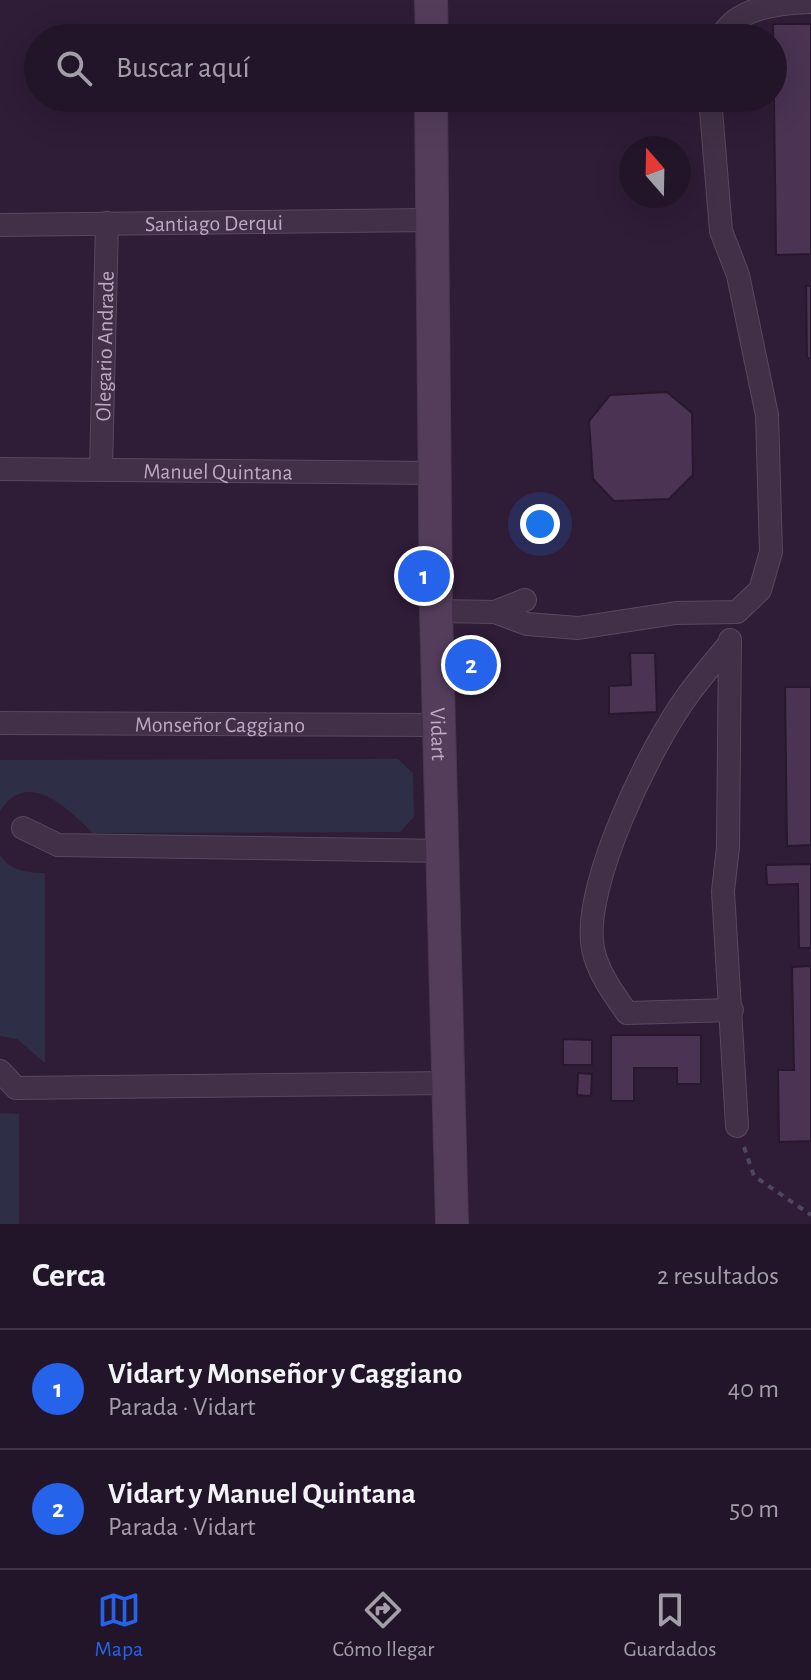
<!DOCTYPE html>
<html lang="es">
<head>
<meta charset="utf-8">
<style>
  body { margin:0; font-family:"Alegreya Sans",sans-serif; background:#2f2235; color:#f1f3f6 }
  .compass { position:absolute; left:619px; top:136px; width:72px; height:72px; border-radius:50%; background:#231529; box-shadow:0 8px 32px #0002; rotate:340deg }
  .you { position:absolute; left:540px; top:524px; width:28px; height:28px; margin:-20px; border:6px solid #fff; border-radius:50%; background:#1a73e8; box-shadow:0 0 0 12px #1a73e833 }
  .badge { display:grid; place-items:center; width:52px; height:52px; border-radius:50%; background:#2563eb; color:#fff; font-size:26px; font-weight:700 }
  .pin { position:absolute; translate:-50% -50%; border:4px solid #fff; box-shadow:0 2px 8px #0006 }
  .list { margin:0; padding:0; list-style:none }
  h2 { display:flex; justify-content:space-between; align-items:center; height:104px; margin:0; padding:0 32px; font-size:34px }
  h2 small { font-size:26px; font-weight:400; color:#a39fa8 }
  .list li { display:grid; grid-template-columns:52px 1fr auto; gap:24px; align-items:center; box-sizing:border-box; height:120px; padding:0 32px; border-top:2px solid #403446 }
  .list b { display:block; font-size:30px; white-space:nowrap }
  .list p { margin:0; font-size:26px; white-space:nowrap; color:#a39fa8 }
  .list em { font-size:26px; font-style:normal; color:#a39fa8 }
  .icon { flex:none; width:44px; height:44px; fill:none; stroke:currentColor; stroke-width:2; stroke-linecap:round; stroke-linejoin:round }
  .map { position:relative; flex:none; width:811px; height:1224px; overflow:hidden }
  .search { position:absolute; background:#231529; box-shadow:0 8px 32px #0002; left:24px; right:24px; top:24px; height:88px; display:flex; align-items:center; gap:20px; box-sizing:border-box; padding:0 28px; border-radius:44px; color:#a39fa8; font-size:30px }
  .sheet { height:344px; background:#231529 }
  nav { display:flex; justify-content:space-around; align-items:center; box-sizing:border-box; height:112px; border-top:2px solid #403446; background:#231529; font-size:22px; color:#a39fa8 }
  nav a { display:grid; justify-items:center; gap:4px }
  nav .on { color:#2563eb }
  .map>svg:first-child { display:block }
  .green { fill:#2e2e47 }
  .building { fill:#4a3353; stroke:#27182d; stroke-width:2 }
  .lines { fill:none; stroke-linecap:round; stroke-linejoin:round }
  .street-casing { stroke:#59485f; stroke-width:24 }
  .secondary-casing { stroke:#47374d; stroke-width:34 }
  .path { stroke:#4e4760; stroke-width:4; stroke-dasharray:6 6; stroke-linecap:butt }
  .street { stroke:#413047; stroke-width:22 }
  .secondary { stroke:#543d5b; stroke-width:32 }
  .labels { text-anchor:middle; stroke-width:6; stroke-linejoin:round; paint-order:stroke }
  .street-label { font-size:22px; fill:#bea9c5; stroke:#25162b }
</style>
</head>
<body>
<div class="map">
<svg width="811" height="1224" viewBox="0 0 811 1224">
  <rect width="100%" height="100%" fill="#2f1c37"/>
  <!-- green -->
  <g class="green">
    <path d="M398 759 413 773 414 817 400 832 93 833C69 810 28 767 0 811V760Z"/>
    <path d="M0 855C12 872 25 872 45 873V1063L17 1039 0 1036Z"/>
    <polygon points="0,1113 19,1114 19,1224 0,1224"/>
  </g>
  <!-- building -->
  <g class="building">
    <polygon points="773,24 811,24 811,254 776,255"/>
    <polygon points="806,286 811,286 811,358 807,358"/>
    <polygon points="667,392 692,413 693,475 669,499 614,501 593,479 589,421 610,395"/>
    <polygon points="630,653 655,653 657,712 609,714 609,686 631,685"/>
    <polygon points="785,687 811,687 811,845 787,846"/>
    <polygon points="811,864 811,948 799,948 798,884 767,885 766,865"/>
    <polygon points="811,966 811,1141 779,1142 778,1070 794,1070 792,967"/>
    <polygon points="611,1035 701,1035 701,1084 677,1084 677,1068 634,1068 634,1101 611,1101"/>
    <polygon points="563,1039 592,1040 592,1065 563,1065"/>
    <polygon points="578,1073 592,1074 591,1096 577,1095"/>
  </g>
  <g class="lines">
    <defs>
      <g id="street">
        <path d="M721 38C735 7 781 3 811 2"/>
        <path id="s1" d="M0 225 430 220"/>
        <path id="s2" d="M101 468 107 223"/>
        <path id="s3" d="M0 469 435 473"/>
        <polyline points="436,611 495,612 527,624 578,628 676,613 737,612 760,590 771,552 767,415 738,275 721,231 710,98"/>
        <polyline points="495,612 525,600"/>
        <polyline points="730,640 728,847 723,891 737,1126"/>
        <path d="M730 643C716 660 701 677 688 695 651 745 581 887 593 949 598 973 613 993 627 1013L732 1010"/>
        <path id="s4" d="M0 723 439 725"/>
        <polyline points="23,828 58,845 444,851"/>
        <polyline points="0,1071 16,1088 449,1083"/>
      </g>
      <g id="secondary">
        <polyline points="431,0 432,38"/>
        <path id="s5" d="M431 98 436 611 452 1224"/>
      </g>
    </defs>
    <!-- street casing -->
    <use href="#street" class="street-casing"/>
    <!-- secondary casing -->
    <use href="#secondary" class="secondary-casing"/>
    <!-- path -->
    <polyline class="path" points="744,1147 754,1176 811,1215"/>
    <!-- street -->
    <use href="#street" class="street"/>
    <!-- secondary -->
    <use href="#secondary" class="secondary"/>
  </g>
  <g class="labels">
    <!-- street labels -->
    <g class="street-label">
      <text dy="8" stroke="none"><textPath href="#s1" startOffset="214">Santiago Derqui</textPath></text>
      <text dy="8" stroke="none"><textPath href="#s2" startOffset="122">Olegario Andrade</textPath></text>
      <text dy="8" stroke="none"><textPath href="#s3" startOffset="218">Manuel Quintana</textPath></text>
      <text dy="8" stroke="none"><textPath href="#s4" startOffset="220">Monseñor Caggiano</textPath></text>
      <text dy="8" stroke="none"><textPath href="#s5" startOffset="636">Vidart</textPath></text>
    </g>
  </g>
</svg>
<svg class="compass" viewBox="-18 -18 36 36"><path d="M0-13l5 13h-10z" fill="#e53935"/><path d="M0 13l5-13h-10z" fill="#a39fa8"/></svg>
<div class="you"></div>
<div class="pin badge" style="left:424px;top:576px">1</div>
<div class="pin badge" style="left:471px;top:665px">2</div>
<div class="search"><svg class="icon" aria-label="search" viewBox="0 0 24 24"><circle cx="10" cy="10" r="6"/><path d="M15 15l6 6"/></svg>Buscar aquí</div>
</div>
<section class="sheet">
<h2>Cerca<small>2 resultados</small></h2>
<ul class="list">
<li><span class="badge">1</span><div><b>Vidart y Monseñor y Caggiano</b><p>Parada · Vidart</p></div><em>40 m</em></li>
<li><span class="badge">2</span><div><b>Vidart y Manuel Quintana</b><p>Parada · Vidart</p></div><em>50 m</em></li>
</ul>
</section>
<nav>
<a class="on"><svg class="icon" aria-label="map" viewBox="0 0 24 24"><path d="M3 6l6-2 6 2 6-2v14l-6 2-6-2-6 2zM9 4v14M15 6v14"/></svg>Mapa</a>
<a><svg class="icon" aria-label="directions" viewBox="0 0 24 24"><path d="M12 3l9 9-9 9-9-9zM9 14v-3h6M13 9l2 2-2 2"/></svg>Cómo llegar</a>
<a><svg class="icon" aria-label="saved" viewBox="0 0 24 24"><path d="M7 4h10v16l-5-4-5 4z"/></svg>Guardados</a>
</nav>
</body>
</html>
